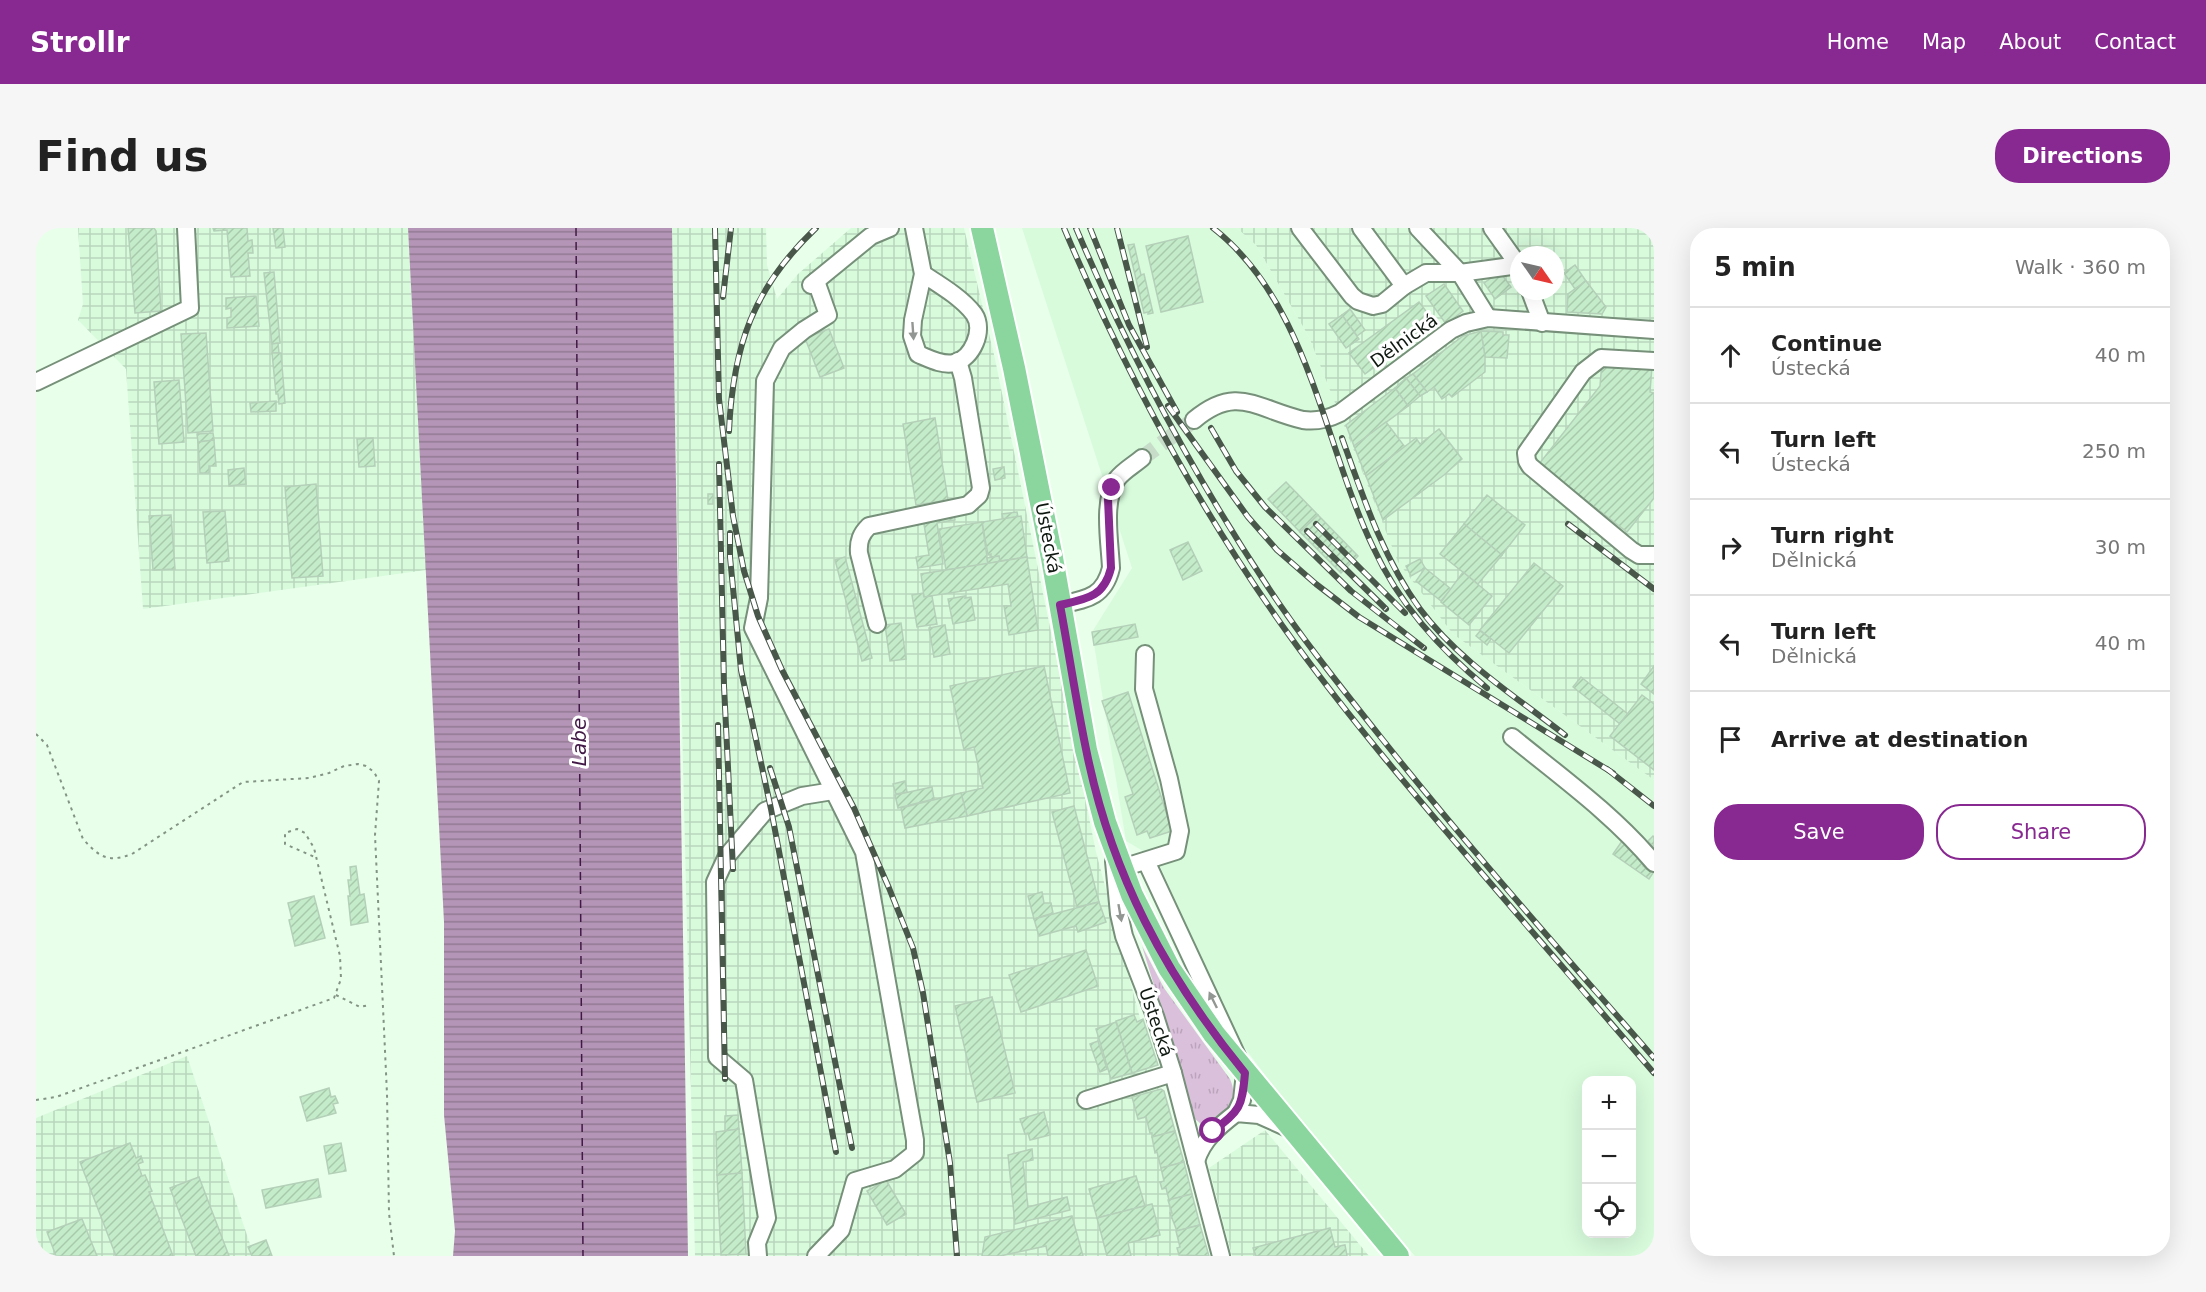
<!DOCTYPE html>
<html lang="en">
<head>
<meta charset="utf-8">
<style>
  body { margin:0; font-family:"DejaVu Sans",sans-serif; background:#f6f6f6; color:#222 }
  .controls { position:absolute; right:18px; bottom:18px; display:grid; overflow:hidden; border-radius:12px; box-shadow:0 6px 24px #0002 }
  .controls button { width:54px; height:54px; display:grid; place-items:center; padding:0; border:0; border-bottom:2px solid #e0e0e0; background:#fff; color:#222; font:30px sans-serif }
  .compass { position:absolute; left:1474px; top:18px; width:54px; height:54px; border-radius:50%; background:#fff; box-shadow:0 6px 24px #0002; rotate:124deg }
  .stop { position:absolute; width:18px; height:18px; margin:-14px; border:4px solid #882891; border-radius:50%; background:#fff }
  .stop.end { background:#882891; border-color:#fff; box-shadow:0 2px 6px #0008 }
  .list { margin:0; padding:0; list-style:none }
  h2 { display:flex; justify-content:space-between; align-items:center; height:78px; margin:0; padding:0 24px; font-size:26px }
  h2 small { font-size:20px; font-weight:400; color:#767676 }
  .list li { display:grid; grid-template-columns:39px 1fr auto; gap:18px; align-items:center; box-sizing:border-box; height:96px; padding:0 24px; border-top:2px solid #e0e0e0 }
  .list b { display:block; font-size:22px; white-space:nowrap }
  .list p { margin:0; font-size:20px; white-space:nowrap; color:#767676 }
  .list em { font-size:20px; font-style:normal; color:#767676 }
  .actions { display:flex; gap:12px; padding:18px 24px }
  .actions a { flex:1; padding:14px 0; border:2px solid #882891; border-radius:24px; text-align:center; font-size:21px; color:#882891 }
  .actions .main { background:#882891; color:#fff }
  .icon { flex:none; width:33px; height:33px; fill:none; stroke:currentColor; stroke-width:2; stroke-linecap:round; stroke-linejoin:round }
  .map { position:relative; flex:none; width:1618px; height:1028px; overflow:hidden; border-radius:24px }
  header { display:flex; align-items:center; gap:36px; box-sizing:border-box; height:84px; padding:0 30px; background:#882891; color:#fff }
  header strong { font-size:28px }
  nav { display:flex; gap:33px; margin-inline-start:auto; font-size:21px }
  .intro { display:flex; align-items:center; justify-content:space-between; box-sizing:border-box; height:144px; padding:0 36px }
  h1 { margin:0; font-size:42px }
  .button { padding:15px 27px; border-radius:24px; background:#882891; color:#fff; font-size:21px; font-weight:700 }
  main { display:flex; gap:36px; padding:0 36px }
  aside { flex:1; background:#fff; border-radius:24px; box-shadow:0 6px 24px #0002 }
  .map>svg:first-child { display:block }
  .built { fill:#d8fbdc; fill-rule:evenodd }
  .industrial { fill:url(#industrial-grid); fill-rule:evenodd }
  .grass { fill:url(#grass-tufts) }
  .water { fill:url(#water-rules) }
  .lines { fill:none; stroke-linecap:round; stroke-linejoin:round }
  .ferry { stroke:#421946; stroke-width:1.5; stroke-dasharray:8 6; stroke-linecap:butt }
  .building { fill:url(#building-hatch); stroke:#b4d0b8; stroke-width:1.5 }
  .minor-tunnel { stroke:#c7dcc9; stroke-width:16; stroke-dasharray:16 8; stroke-linecap:butt }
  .minor-casing { stroke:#769079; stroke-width:20 }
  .major-casing { stroke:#fff; stroke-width:26 }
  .path { stroke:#839485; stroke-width:2; stroke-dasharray:3 4.5; stroke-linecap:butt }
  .minor { stroke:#fff; stroke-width:16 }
  .major { stroke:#8bd69f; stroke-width:22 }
  .rail-casing { stroke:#49574b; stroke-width:6 }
  .rail { stroke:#fff; stroke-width:4; stroke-dasharray:11; stroke-linecap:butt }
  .oneway { fill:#939793 }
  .route { stroke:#882891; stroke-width:8 }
  .labels { text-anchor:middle; stroke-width:6; stroke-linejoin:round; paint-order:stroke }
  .street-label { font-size:18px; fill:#0e1810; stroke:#fff }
  .water-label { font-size:20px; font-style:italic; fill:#421946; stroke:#fff }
</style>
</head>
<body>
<header>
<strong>Strollr</strong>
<nav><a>Home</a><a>Map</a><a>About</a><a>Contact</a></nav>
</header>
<div class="intro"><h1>Find us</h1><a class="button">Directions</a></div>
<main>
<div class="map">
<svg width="1618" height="1028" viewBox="0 0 1618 1028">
  <defs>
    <pattern id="industrial-grid" width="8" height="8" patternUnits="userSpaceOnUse" patternTransform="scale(1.5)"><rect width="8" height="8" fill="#d8fbdc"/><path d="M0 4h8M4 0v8" fill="none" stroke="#b8d6bc"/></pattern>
    <pattern id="grass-tufts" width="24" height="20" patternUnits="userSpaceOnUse" patternTransform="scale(1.5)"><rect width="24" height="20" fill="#dbc0dc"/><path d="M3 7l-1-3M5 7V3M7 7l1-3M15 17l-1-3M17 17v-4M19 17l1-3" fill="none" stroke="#bba4bc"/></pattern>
    <pattern id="water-rules" width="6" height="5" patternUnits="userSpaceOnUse" patternTransform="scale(1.5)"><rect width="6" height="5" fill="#b595b7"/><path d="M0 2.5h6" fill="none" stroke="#927993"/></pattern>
    <pattern id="building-hatch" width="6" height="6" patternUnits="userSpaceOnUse" patternTransform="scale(1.5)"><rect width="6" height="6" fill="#c5ecca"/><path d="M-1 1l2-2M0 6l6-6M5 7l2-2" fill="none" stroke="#a8caac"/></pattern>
  </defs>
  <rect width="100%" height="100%" fill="#e8ffea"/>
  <!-- built -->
  <path class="built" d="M986 0H1201L1220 17 1273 109 1363 334 1417 406 1618 552V1028H1379L1260 889 1200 808 1119 627 1107 623 1090 613 1056 404 1096 340ZM1550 852H1596V1006H1550Z"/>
  <!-- industrial -->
  <g class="industrial">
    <polygon points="42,0 372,0 390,342 107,381 90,141 42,92 47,76"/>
    <polygon points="636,0 730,0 731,37 741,71 762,46 815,0 928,0 959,131 1060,624 1167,1028 659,1028 641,290"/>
    <path d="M1201 0H1618V552L1417 406 1362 334 1273 109 1220 17ZM1483 27H1519V63H1483Z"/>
    <polygon points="151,828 218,1028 0,1028 0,890"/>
    <polygon points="1229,902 1333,1028 1196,1028 1173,940"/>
  </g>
  <!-- grass -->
  <path class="grass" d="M1106 718 1128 760 1194 851C1201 867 1197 878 1182 887 1176 891 1173 895 1165 896L1159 891Z"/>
  <!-- water -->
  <polygon class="water" points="372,0 636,0 652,1028 417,1028 419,1003 408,887 408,694"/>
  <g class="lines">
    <!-- ferry -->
    <polyline class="ferry" points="540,0 547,1028"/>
  </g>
  <!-- building -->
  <g class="building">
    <polygon points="92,0 118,0 120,3 125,83 99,85"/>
    <polygon points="177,0 211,0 212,13 216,12 217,25 212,25 214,48 195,49 191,2 178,3"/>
    <polygon points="237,0 247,0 249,19 240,20"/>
    <polygon points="1152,8 1167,74 1125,84 1110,18"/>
    <polygon points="1098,16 1105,47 1108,46 1117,85 1112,86 1112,84 1108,85 1092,17"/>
    <polygon points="1539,37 1550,53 1539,61 1528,45"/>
    <polygon points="238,44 244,115 236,116 228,45"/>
    <polygon points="1464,44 1475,59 1459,71 1448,55"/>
    <polygon points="1550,53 1570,79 1566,86 1531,84 1532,66"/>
    <polygon points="1408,56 1427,83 1410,96 1390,68"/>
    <polygon points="220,68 223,98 191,100 191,90 195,89 195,80 190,81 190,70"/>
    <polygon points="1383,74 1399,95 1329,146 1313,125"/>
    <polygon points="1314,81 1329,102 1321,108 1306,87"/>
    <polygon points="1306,87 1323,111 1310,120 1293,96"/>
    <polygon points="793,101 808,140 784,149 769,110"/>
    <polygon points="1445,103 1467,104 1467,107 1473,107 1471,130 1449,129"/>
    <polygon points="1445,103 1449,129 1449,144 1416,169 1413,166 1406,171 1398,159 1391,164 1377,146 1427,108"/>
    <polygon points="170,105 177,203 152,205 145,106"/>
    <polygon points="242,115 243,125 236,125 236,116"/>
    <polygon points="236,125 245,125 249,175 243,176 242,166 240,166"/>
    <polygon points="1566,133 1616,138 1614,164 1618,165 1618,270 1591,304 1503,236 1564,158"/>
    <polygon points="1377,146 1391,164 1384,168 1370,150"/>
    <polygon points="1370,150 1384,168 1372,178 1359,160"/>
    <polygon points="143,152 148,214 123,216 118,154"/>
    <polygon points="1359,160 1372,178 1318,218 1310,197"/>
    <polygon points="240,173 240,183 215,184 214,175"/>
    <polygon points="899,190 912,272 880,277 867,196"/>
    <polygon points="1350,194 1369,219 1330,248 1318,218"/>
    <polygon points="1403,201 1426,231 1408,247 1347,292 1330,248 1380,210 1384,216"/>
    <polygon points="177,205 178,212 162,214 161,206"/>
    <polygon points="337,210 339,238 323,239 321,211"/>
    <polygon points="178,212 180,238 173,238 173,245 164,245 162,214"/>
    <polygon points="968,239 969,250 959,252 957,241"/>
    <polygon points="208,240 210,256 193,258 192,242"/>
    <polygon points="1250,254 1282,287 1264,304 1232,271"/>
    <polygon points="280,256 287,348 256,350 249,259"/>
    <rect x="672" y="266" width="5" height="10"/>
    <polygon points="1451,267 1489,297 1466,327 1428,296"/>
    <polygon points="189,283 193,333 171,335 167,284"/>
    <polygon points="981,284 982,289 967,291 966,286"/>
    <polygon points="918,285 919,292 901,295 907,336 882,340 880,329 893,327 887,290"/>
    <polygon points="135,287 139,341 117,342 113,288"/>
    <polygon points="1282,287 1322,328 1305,345 1264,304"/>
    <polygon points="985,288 991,329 964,333 963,328 955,329 955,326 952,327 946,294"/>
    <polygon points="946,294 952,336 910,342 903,301"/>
    <polygon points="1428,296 1466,327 1442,356 1404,326"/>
    <polygon points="1152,314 1166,343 1147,352 1134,322"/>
    <polygon points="963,328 964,333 952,336 951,330"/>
    <polygon points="809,329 836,430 826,433 799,332"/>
    <polygon points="991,329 1002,402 973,407 968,378 975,378 972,356 888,369 885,346"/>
    <polygon points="1384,331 1389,340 1375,348 1370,338"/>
    <polygon points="1498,335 1527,358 1473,425 1444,402"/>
    <polygon points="1389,340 1415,361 1405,373 1380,353"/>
    <polygon points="1427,344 1456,368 1433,397 1405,374"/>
    <polygon points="887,365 888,369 896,368 901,396 881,399 876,367"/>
    <polygon points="929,368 929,370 935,369 939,392 917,396 912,371"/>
    <polygon points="865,395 870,431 854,433 849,397"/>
    <polygon points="1099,396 1102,409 1058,417 1056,404"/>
    <polygon points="909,397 914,426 898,429 893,400"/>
    <polygon points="1444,403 1455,411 1451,417 1440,408"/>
    <polygon points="1008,438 1034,565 931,588 925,565 947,560 938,519 928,522 914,458"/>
    <polygon points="1618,438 1618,466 1605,456"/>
    <polygon points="1545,449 1592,486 1584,496 1537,459"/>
    <polygon points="1092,464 1136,603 1114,610 1111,603 1101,607 1089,569 1097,566 1066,473"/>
    <polygon points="1606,467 1618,476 1618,542 1574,508"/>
    <polygon points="869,553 871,564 860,566 857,556"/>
    <polygon points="896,559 898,571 862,580 859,567"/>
    <polygon points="925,565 931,588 869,600 865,580"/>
    <polygon points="1038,578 1063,674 1041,679 1016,584"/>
    <polygon points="1617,608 1618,609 1618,620 1612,613"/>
    <polygon points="1586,613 1611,631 1607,638 1617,645 1613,651 1577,626"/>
    <polygon points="320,638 324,667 328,666 332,694 315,697 312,668 314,668 312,652 315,652 314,639"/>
    <polygon points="1006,664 1008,675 1015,675 1017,685 998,691 992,668"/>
    <polygon points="278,668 289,710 259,718 253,692 256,691 252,675"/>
    <polygon points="1063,674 1070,694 1042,704 1040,698 1003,708 998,691"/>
    <polygon points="1050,722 1062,758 985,784 973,747"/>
    <polygon points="956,769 979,865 941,874 919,778"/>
    <polygon points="1098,787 1101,794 1107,791 1122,837 1096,845 1080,793"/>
    <polygon points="1080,794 1096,845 1075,851 1060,801"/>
    <polygon points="1062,813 1071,841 1064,844 1054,816"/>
    <polygon points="293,860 295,869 299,868 302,875 297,876 300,885 271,893 264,869"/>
    <polygon points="1125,861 1128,863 1139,903 1116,909 1116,905 1114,905 1110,889 1102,891 1096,869"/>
    <polygon points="1008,884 1014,907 994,912 992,905 989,906 984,891"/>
    <polygon points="702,887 703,901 689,903 689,888"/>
    <polygon points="703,901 706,945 681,947 680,904"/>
    <polygon points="1139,903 1148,934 1125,940 1121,924 1119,925 1116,909"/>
    <polygon points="94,915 100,930 105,928 107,934 102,936 106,948 109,947 116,963 113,964 137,1028 80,1028 44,934"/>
    <polygon points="305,915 310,943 293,946 288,918"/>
    <polygon points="996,921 997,932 987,934 992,979 1031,969 1034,982 979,996 972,927"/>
    <polygon points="1148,934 1156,966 1133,972 1130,960 1126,961 1124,954 1128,953 1125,940"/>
    <polygon points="706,945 710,1026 685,1027 681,947"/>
    <polygon points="1100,948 1109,978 1061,990 1053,961"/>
    <polygon points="163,949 193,1028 160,1028 134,960"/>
    <polygon points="282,951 285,969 230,980 226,962"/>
    <polygon points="850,952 870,986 851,997 831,963"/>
    <polygon points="1156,966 1164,997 1141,1003 1134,985 1136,985 1132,972"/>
    <polygon points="1116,976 1124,1007 1092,1015 1095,1028 1071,1028 1061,990"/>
    <polygon points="1036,988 1047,1028 1012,1028 1010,1018 964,1028 946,1028 949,1009"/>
    <polygon points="46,991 61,1028 20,1028 11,1004"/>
    <polygon points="1164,997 1173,1028 1143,1027 1141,1020 1144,1019 1140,1003"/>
    <polygon points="1294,1000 1299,1019 1309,1017 1311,1028 1220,1028 1217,1020"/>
    <polygon points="230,1012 236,1028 216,1028 212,1019"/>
  </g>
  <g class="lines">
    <!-- minor-tunnel -->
    <polyline class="minor-tunnel" points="1106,230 1158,192"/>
    <defs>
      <g id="minor">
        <path d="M878 0 887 46 877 92 876 108 882 126C892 130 906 138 918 135 936 131 949 102 938 86 926 70 904 57 887 46"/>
        <polyline points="1264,0 1316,68 1322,73 1337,78 1346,76 1368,58 1390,45 1424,45 1483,37"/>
        <polyline points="1325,0 1368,58"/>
        <polyline points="1382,0 1424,45 1452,90"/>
        <polyline points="1456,0 1483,38"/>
        <polyline points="780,53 792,87 768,102 746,120 729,153 723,370 717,400 828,624 879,912 879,925 859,941 819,953 805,1002 780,1028"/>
        <polyline points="775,57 835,8 854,0"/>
        <polyline points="1494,63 1506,95"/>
        <polyline points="1618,133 1565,130 1547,144 1490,225 1491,233 1494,238 1595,322 1603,327 1618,327"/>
        <polyline points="0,154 154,80 150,0"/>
        <path d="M1158 192C1201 156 1220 181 1267 192 1280 194 1292 191 1304 185L1415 102 1430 95 1452 90 1618 102"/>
        <path d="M1024 377C1051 371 1068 369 1075 340 1074 315 1066 273 1081 251 1088 242 1098 237 1106 230"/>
        <path d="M841 396 823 325C822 313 825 306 833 298L932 277 943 267 945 260 927 150 922 133"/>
        <path d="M1476 509C1525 549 1578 587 1618 635"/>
        <polyline points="1078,633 1083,686 1088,708 1119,788 1137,845 1185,1028"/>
        <polyline points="1110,633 1209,845 1206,872 1200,885"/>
        <polyline points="1086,640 1140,623 1144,603 1133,551 1108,461 1109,426"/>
        <polyline points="1050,872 1137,845"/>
        <path d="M1160 933C1167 911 1182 899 1200 885L1223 887 1252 900"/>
        <polyline points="722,1028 721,1015 731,990 708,852 681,829 679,654 691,628 729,583 766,568 797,563"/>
      </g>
      <polyline id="major" points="946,0 978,140 1016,330 1050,522 1069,594 1096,667 1133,740 1178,806 1362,1028"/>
    </defs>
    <!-- minor casing -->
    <use href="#minor" class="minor-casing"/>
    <!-- major casing -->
    <use href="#major" class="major-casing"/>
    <!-- path -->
    <g class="path">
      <path d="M0 506 11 517 47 611C63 629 72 635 96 626L207 554 273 550 293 545 308 538 322 536 330 538 338 544 343 553 339 607 351 866 353 985 358 1028"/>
      <polyline points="300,767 324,779 333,777"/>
      <polyline points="0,872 20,869 298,770 305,751 304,728 278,620 269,605 261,601 249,605 249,616 281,630"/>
    </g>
    <!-- minor -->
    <use href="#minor" class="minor"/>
    <!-- major -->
    <use href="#major" class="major"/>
    <defs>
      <g id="rail">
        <polyline points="679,0 683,171 697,288 708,343 722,388 746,442 818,580 853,660 877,720 887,765 914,935 921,1028"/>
        <path d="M1028 0C1090 147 1167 289 1261 418 1316 493 1377 565 1438 636 1498 706 1558 776 1618 845"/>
        <path d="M1040 0C1093 125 1155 243 1230 356 1264 408 1304 458 1343 507 1431 618 1525 723 1618 830"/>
        <polyline points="1054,0 1093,97 1141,184"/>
        <polyline points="1081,0 1111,119"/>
        <path d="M1177 0C1273 75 1287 215 1337 319 1363 376 1403 420 1451 460"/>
        <polyline points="687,69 695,0"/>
        <polyline points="1132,178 1212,289 1241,322 1280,356 1323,389 1577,545"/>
        <polyline points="1175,200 1200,243 1229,279 1315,363 1388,420"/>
        <path d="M693 203C697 118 717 60 780 0"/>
        <path d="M1306 210C1327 269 1347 330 1384 381 1422 432 1479 468 1529 507"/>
        <polyline points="683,236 688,458 697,641"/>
        <polyline points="1280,296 1369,385"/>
        <polyline points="1532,296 1618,361"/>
        <polyline points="1271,303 1350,381"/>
        <polyline points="694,305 694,329 705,442 735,581 800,924"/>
        <polyline points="682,497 689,851"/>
        <polyline points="734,540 753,599 816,920"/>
        <polyline points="1571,541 1618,578"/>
      </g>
    </defs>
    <!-- rail casing -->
    <use href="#rail" class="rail-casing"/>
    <!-- rail -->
    <use href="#rail" class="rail"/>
  </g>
  <!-- one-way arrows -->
  <defs><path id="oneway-solid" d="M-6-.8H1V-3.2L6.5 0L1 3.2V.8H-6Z" transform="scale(1.5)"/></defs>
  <g class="oneway">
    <use href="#oneway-solid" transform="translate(877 103) rotate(86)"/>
    <use href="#oneway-solid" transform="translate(1084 685) rotate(80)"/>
    <use href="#oneway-solid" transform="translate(1177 772) rotate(-116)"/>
  </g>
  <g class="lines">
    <!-- route -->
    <path class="route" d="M1076 260 1072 271 1075 340C1068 369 1051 371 1024 377 1033 425 1040 473 1050 521 1075 646 1129 747 1209 845 1206 880 1204 882 1177 903"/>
  </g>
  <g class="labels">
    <!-- street labels -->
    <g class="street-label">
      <text transform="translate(1368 113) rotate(-36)" y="6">Dělnická</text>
      <text transform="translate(1012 310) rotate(79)" y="6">Ústecká</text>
      <text transform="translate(1120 794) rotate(71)" y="6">Ústecká</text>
    </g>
    <!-- water labels -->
    <g class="water-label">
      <text transform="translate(543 514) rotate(-90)" y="7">Labe</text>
    </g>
  </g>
</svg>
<div class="controls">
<button>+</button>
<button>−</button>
<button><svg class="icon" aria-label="locate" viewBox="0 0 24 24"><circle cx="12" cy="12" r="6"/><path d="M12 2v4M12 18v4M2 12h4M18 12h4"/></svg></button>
</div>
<svg class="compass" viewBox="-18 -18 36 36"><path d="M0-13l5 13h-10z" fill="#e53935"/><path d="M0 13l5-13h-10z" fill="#767676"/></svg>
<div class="stop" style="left:1177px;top:903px"></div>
<div class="stop end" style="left:1076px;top:260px"></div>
</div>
<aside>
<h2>5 min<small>Walk · 360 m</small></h2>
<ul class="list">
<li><svg class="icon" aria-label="ahead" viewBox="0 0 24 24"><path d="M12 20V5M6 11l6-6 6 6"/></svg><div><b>Continue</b><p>Ústecká</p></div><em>40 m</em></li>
<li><svg class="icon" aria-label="left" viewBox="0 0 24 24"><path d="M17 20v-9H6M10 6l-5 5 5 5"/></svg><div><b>Turn left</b><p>Ústecká</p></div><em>250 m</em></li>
<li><svg class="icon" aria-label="right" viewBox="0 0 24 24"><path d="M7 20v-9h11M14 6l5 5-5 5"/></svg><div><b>Turn right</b><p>Dělnická</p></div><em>30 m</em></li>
<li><svg class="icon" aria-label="left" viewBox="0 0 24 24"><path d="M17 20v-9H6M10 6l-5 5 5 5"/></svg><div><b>Turn left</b><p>Dělnická</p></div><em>40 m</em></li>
<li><svg class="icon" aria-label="arrive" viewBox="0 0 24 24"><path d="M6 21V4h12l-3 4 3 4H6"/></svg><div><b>Arrive at destination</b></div></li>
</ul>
<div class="actions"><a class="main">Save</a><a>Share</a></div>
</aside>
</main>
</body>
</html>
